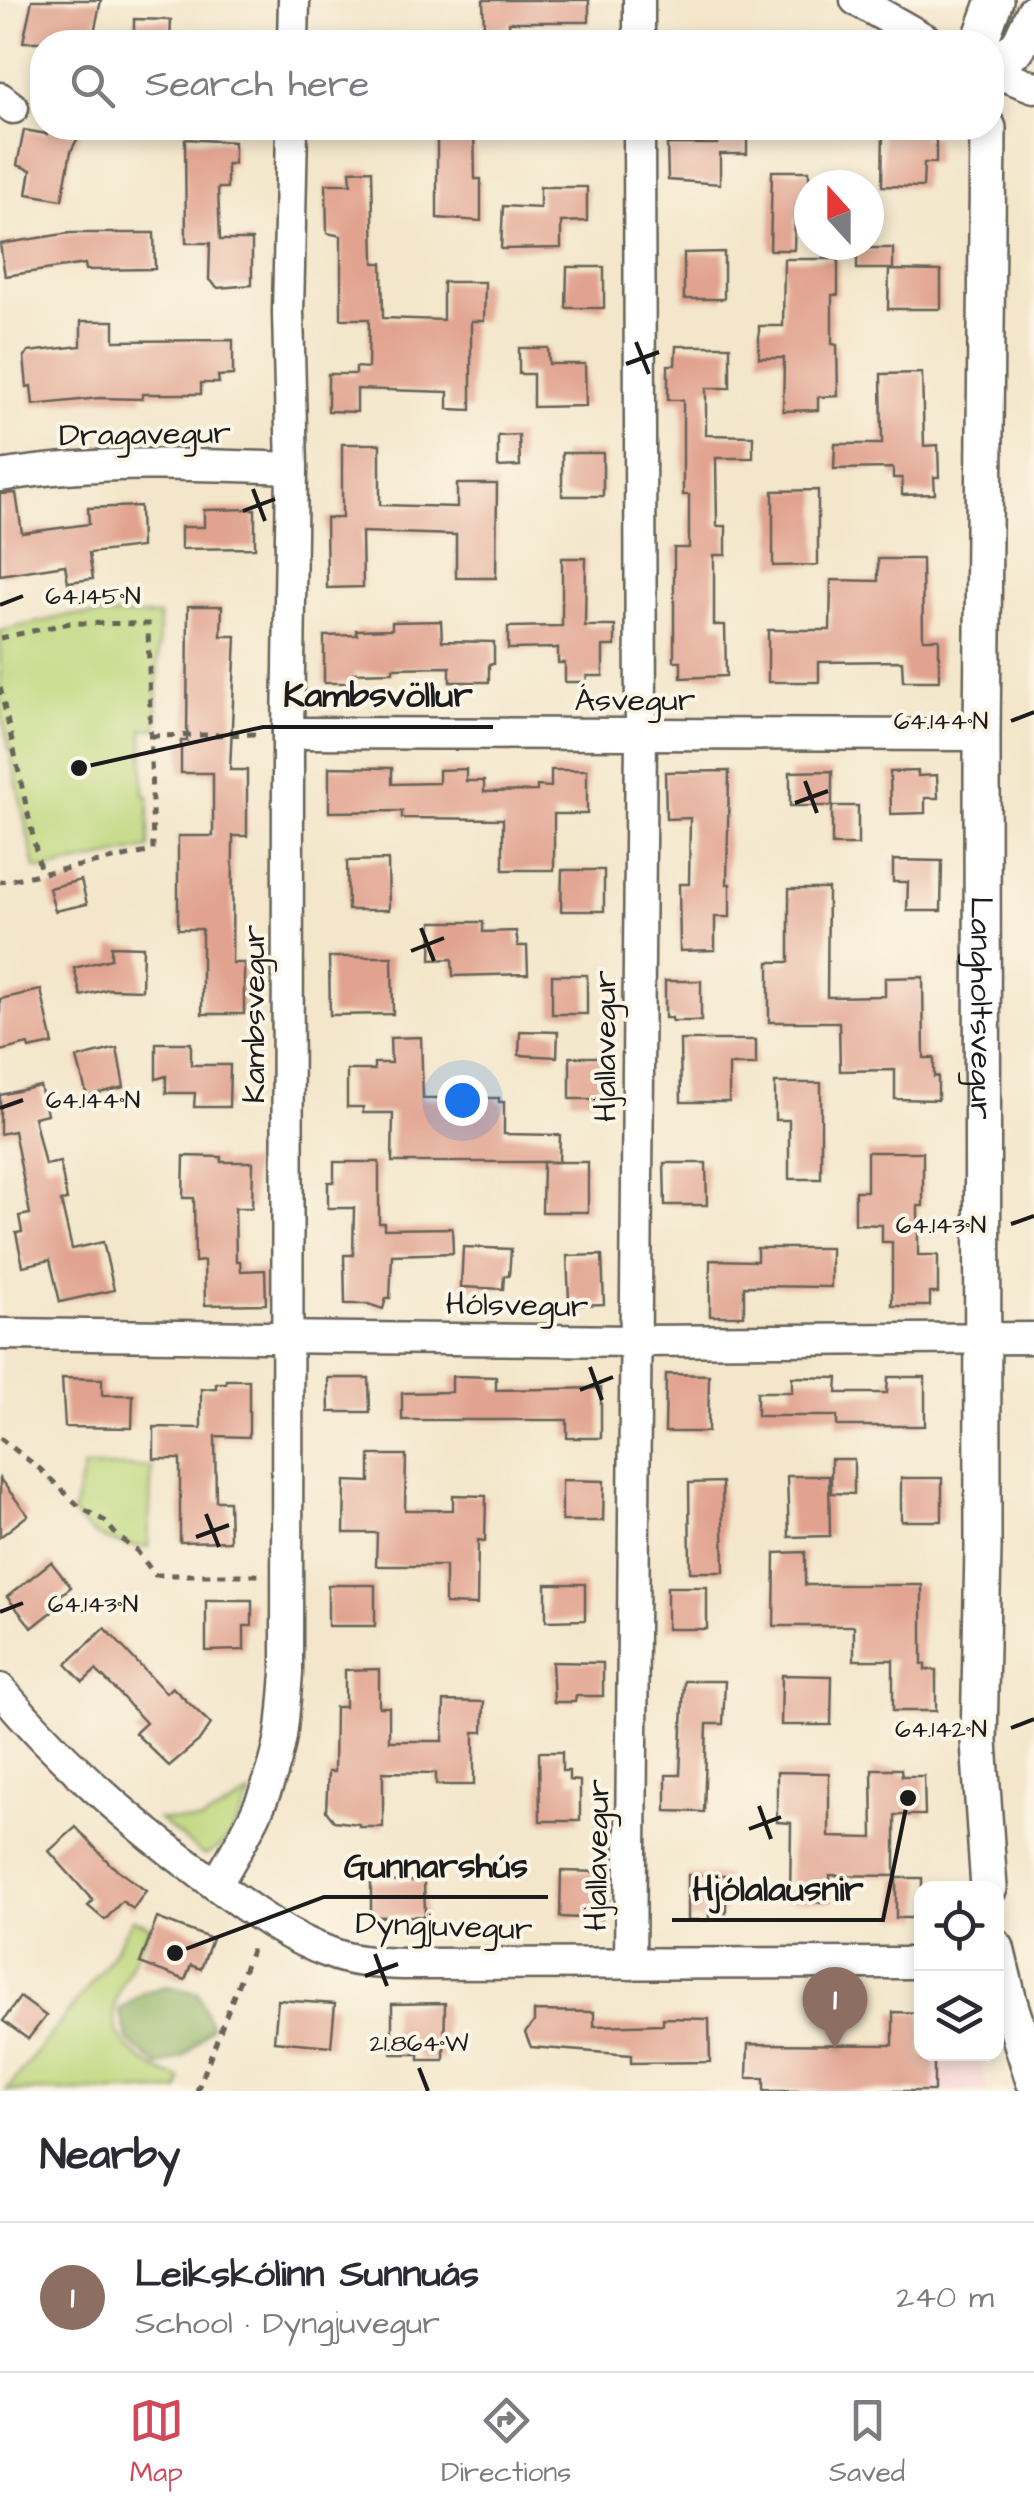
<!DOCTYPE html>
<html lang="en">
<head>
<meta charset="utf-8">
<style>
  body { margin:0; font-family:"Architects Daughter",sans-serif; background:#f2f2f3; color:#2b2b33 }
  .controls { position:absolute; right:30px; bottom:30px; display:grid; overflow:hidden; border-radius:20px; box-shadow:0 5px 15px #0003 }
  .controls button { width:90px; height:90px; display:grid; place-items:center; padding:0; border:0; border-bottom:2px solid #e1e1e2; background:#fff; color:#2b2b33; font:50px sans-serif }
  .compass { position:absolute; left:794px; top:170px; width:90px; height:90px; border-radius:50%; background:#fff; box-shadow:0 5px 15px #0003; rotate:339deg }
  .you { position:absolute; left:462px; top:1100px; width:35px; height:35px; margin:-25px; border:8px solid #fff; border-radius:50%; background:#1a73e8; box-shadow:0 0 0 15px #1a73e833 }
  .badge { display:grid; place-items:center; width:65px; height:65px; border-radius:50%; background:#d1495b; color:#fff; font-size:32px; font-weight:700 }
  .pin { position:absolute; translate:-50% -82px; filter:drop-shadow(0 2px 5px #0008) }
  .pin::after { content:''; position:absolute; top:52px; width:35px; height:30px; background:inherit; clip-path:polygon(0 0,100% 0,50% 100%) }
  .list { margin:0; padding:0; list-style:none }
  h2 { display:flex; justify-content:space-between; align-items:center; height:130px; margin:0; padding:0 40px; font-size:42px }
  h2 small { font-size:32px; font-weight:400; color:#7c7c81 }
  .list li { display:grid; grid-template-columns:65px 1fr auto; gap:30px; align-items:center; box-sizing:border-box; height:150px; padding:0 40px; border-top:2px solid #e1e1e2 }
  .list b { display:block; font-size:38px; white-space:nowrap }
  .list p { margin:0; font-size:32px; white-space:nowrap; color:#7c7c81 }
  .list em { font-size:32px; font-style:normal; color:#7c7c81 }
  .icon { flex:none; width:55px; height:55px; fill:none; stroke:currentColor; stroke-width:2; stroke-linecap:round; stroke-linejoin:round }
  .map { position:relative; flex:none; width:1034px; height:2091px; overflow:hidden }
  .search { position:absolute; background:#fff; box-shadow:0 5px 15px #0003; left:30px; right:30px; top:30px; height:110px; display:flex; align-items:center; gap:25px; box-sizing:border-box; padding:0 35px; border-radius:40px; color:#7c7c81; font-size:38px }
  .sheet { height:280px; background:#fff }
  nav { display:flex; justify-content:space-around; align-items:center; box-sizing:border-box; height:140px; border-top:2px solid #e1e1e2; background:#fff; font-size:28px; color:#7c7c81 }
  nav a { display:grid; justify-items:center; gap:5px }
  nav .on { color:#d1495b }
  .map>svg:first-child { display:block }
  .built { fill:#f7cfd1 }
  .green { fill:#bdd77c; stroke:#6c7a4c; stroke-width:2.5 }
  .forest { fill:#96b86c; stroke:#596a44; stroke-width:2.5 }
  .building { fill:#e1a38f }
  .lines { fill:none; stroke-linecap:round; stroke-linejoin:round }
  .minor-casing { stroke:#676359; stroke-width:35 }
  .tertiary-casing { stroke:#676359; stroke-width:40 }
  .path { stroke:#676359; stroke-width:5; stroke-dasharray:8 8; stroke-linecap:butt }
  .minor { stroke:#fff; stroke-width:30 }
  .tertiary { stroke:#fff; stroke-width:35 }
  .ticks { fill:none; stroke:#1c1c1c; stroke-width:4 }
  .labels { text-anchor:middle; stroke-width:8; stroke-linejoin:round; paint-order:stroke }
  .street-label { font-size:32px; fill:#1c1c1c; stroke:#fcf5e5 }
  .ticks-label { font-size:25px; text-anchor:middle; fill:#1c1c1c; stroke:#fcf5e5; stroke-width:8; stroke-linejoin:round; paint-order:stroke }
  .leader { fill:none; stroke:#1c1c1c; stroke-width:4 }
  .callout-dot { fill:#1c1c1c; stroke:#fcf5e5; stroke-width:4 }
  .callout-label { font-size:35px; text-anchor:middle; font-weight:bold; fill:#1c1c1c; stroke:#fcf5e5; stroke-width:8; stroke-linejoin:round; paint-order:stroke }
</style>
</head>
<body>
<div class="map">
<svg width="1034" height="2091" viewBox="0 0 1034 2091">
  <rect width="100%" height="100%" fill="#fcf5e5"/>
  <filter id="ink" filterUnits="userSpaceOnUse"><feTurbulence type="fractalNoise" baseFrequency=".01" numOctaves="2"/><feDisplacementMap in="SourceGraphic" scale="20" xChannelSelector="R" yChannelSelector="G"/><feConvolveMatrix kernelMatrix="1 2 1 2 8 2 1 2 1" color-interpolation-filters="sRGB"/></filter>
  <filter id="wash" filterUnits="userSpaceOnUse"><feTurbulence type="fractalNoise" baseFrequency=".0048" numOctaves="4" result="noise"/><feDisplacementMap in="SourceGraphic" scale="40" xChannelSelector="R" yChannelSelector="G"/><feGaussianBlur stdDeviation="2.25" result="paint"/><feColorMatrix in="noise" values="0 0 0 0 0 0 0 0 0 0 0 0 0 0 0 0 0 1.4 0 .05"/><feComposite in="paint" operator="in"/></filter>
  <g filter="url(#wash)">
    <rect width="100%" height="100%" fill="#f3e6ca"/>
    <!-- built -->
    <polygon class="built" points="893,2012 921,2013 922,2054 978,2054 988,2091 747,2091 748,2044 892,2045"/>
    <!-- green -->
    <g class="green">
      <polygon points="70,615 159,616 157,729 143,729 144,795 149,796 149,848 45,870 35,868 0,706 0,631"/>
      <path d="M84 1467H152L148 1547C118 1546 90 1540 73 1513Z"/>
      <path d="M251 1794C239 1818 231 1849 203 1855L158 1819 200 1822Z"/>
      <path d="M133 1919 150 1926C139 1951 122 1978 115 2004 106 2043 150 2070 181 2079L179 2091H6L104 1967Z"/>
    </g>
    <!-- forest -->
    <polygon class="forest" points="167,1986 198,1993 211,2027 184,2057 158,2066 129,2042 119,2010 145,1992"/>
    <g id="blocks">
      <!-- building -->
      <g class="building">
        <polygon points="32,0 101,0 92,42 23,42"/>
        <polygon points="483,0 589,0 589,22 509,22 509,28 484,28"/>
        <polygon points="134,19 171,20 170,42 134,42"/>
        <polygon points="48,128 83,128 71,151 62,200 27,194 31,170 17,165 24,130 47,134"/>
        <polygon points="437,128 474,128 475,179 481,179 481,221 437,218"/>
        <polygon points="883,128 923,128 923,137 936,137 936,163 924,163 923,187 882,186"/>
        <polygon points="717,129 747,129 747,154 720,154 720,184 668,180 667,144 717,144"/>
        <polygon points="185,139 234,142 234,164 227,164 227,188 218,188 220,240 252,240 252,285 218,288 209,280 210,243 186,243"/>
        <polygon points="372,170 374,263 382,263 383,318 443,320 443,282 485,282 484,321 471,321 471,410 448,409 448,392 357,389 357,412 328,411 328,374 356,374 356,367 368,368 369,319 341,319 341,236 327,233 326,184 351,184 350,171"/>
        <polygon points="772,171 809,171 809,216 795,216 794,250 770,250"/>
        <polygon points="540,187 587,187 587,221 561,222 561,248 501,249 503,206 540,208"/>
        <polygon points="70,233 154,233 155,269 86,270 85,264 5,276 0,244"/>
        <rect x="857" y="248" width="36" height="21"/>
        <polygon points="724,252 724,299 684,299 684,253"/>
        <polygon points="784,259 838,259 838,295 832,295 832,344 837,345 838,396 818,397 818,410 783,411 784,358 759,358 759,326 783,326"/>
        <polygon points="567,267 604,267 604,308 566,308"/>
        <polygon points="889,270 941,271 941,309 888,309"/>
        <polygon points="81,321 114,321 114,341 233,340 233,375 218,376 219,383 201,383 201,394 142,394 142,399 99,398 33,405 31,386 27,387 24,356 28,352 81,346"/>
        <polygon points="676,346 730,346 730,388 706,388 706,435 753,436 753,458 716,458 717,526 726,526 726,555 714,555 714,625 725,625 726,676 681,678 681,661 674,661 674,548 689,548 689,495 683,495 683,400 668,400 668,365 675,365"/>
        <polygon points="519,348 548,348 549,364 585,364 586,406 533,407 533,374 519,374"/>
        <polygon points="922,373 924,446 938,445 939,477 934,477 935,494 902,495 902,478 893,478 893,468 834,469 835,444 882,444 881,374"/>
        <polygon points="519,435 520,466 498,467 498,436"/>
        <polygon points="342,444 380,444 380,505 457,507 457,484 497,484 496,578 456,578 456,535 362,532 363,587 327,588 326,518 342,518"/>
        <rect x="562" y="453" width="41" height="43"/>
        <polygon points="818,490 818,565 773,566 773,491"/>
        <polygon points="16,493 22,533 89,524 88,508 140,506 141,547 89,553 93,579 68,582 65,565 0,575 0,494"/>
        <polygon points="255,509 255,548 181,549 181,527 204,527 204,510"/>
        <polygon points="562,558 586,558 585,626 615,626 615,646 603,646 603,676 587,676 586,682 565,682 565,663 558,663 558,648 508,649 508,627 562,626"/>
        <polygon points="878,559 922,559 923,639 939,639 939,681 903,681 902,661 819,662 819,682 768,682 768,630 830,630 831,580 878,581"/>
        <polygon points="188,606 222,606 221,636 236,636 230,770 247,770 247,836 233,836 232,963 244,963 244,1014 202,1014 202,929 178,929 178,836 213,836 213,773 181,773 181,741 187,741"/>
        <polygon points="441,621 442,641 494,642 494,664 489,664 489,682 450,682 450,667 393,668 393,672 354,673 354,683 324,683 324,636 357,635 356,630 392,629 392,622"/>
        <polygon points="329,767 392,768 392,784 439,783 439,770 466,769 466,781 484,781 484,792 537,791 537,786 551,787 551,770 587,770 587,814 554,814 554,870 503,870 503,819 402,818 402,811 329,812"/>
        <polygon points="729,771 727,884 730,884 730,917 715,917 715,950 680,951 679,884 689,884 690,818 666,819 665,772"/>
        <polygon points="832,771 832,806 790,806 790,772"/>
        <polygon points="918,771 918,776 937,775 938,798 925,798 925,813 891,814 890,772"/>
        <rect x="832" y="806" width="26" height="39"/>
        <polygon points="388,860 389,910 348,910 347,861"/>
        <polygon points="893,860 942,861 941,911 907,911 908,882 893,882"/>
        <polygon points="562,870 604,870 604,911 561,911"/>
        <polygon points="81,880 87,904 55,911 49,888"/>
        <polygon points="789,889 828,889 827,997 885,996 885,978 923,977 924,1058 934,1058 934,1077 938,1076 938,1100 895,1099 895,1070 840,1071 839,1022 769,1022 769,962 789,962"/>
        <polygon points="432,922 483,922 483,932 516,931 518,946 527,946 528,974 453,976 452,959 431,960"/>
        <polygon points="111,946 143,947 142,990 108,989 81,996 74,968 111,959"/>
        <polygon points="329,957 392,957 393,1014 330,1015"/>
        <rect x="552" y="975" width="35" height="39"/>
        <polygon points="665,981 701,981 701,1021 672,1021 672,1018 665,1018"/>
        <polygon points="41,990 53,1044 29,1049 28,1044 0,1051 0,999"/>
        <polygon points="520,1031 558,1032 557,1057 519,1055"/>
        <polygon points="421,1037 423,1098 499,1098 499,1102 504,1102 504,1134 560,1135 559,1162 392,1162 393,1113 363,1113 363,1107 347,1107 347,1070 374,1070 374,1063 391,1063 390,1038"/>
        <polygon points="680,1040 756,1040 756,1065 729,1065 729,1102 681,1102"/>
        <polygon points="156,1043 191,1043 191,1065 230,1065 229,1107 194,1107 195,1093 166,1093 166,1076 156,1079"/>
        <polygon points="117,1048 124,1087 87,1096 77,1058"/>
        <rect x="570" y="1057" width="33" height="42"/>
        <polygon points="775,1083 821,1083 821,1179 789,1179 789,1120 775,1120"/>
        <polygon points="40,1086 47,1114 34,1117 45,1165 60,1162 67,1200 61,1201 72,1249 103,1242 114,1290 60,1302 50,1260 23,1266 16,1233 22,1232 19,1216 30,1214 14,1131 0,1134 0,1095"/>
        <polygon points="867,1152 923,1152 923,1206 918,1206 918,1255 938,1255 938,1293 930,1293 930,1306 892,1306 892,1242 882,1242 882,1225 855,1224 855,1191 867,1191"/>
        <polygon points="184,1156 221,1157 221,1162 253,1162 252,1208 235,1208 236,1261 240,1261 241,1271 265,1270 266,1304 205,1305 204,1261 195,1262 194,1198 183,1198"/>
        <polygon points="334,1162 379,1162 379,1223 384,1223 384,1229 452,1228 453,1253 392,1255 390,1298 386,1298 383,1309 368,1304 345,1304 344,1255 353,1255 354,1208 328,1208 328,1182 334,1182"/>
        <polygon points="543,1162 588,1162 588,1212 542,1212"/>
        <polygon points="664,1163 706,1163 707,1205 665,1205"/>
        <polygon points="463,1247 511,1249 509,1276 504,1276 503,1289 461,1287"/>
        <polygon points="757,1248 831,1248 831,1287 744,1286 744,1316 710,1316 710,1260 757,1261"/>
        <polygon points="602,1255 604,1304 580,1305 580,1299 569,1300 567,1256"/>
        <polygon points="666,1374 709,1375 708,1432 665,1432"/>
        <polygon points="452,1376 496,1377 496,1390 601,1388 601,1438 567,1438 567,1420 402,1420 402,1393 452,1392"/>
        <polygon points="792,1377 838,1378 837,1393 887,1393 888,1377 925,1377 925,1426 837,1426 837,1416 757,1416 757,1392 792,1392"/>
        <polygon points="62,1378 102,1379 102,1395 133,1395 132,1428 65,1427"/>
        <polygon points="328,1378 369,1378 370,1412 329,1412"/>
        <polygon points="226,1380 249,1380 249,1437 215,1436 216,1501 229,1501 230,1541 180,1542 180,1459 154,1459 154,1427 201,1428 201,1389 216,1388 216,1383 226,1383"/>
        <polygon points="370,1455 406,1455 405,1510 453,1510 453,1495 486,1496 485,1541 478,1540 477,1605 445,1604 445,1566 376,1566 377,1533 344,1533 345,1481 370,1482"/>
        <polygon points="831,1459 854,1459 854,1494 831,1493"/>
        <polygon points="787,1476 829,1476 830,1536 789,1537"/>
        <rect x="901" y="1478" width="41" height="43"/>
        <polygon points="0,1479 28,1515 0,1537"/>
        <polygon points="562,1480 604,1481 603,1521 562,1521"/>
        <polygon points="722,1482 724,1572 690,1572 689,1483"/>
        <polygon points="805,1552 805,1585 922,1585 922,1664 925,1664 925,1670 936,1670 936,1711 893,1711 893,1660 854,1660 854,1626 774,1626 775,1553"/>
        <polygon points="51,1562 71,1587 57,1598 62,1604 32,1628 7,1597"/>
        <polygon points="546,1584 585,1584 585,1620 546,1621"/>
        <rect x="328" y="1585" width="47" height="41"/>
        <rect x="667" y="1587" width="40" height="42"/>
        <polygon points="206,1600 252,1600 252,1626 244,1626 244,1650 206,1651"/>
        <polygon points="105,1628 166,1693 172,1687 211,1724 200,1740 169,1766 135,1733 146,1723 115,1689 96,1670 83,1682 66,1664"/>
        <polygon points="552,1662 603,1663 603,1696 576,1696 575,1702 554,1702"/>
        <polygon points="379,1669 379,1707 389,1707 389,1741 443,1741 444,1701 484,1702 483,1732 474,1732 474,1785 436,1785 436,1773 383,1772 383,1827 359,1827 359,1824 334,1821 326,1811 328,1772 334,1772 335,1707 345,1707 345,1670"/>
        <polygon points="782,1675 832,1676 831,1725 781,1725"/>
        <polygon points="684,1681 725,1681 723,1724 707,1724 704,1812 666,1811 666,1775 680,1775"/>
        <polygon points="539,1752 562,1752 562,1771 569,1771 569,1780 580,1781 580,1821 540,1821"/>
        <polygon points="872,1769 901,1769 902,1776 924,1776 925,1815 895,1815 895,1876 830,1875 830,1902 790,1902 791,1823 777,1822 777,1772 829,1773 829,1837 873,1838"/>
        <polygon points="76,1827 111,1865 146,1891 133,1909 122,1901 105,1920 88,1906 93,1901 49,1851"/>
        <polygon points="561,1871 602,1872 602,1898 609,1900 602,1919 560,1917"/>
        <polygon points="688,1875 726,1875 726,1913 709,1913 709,1920 688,1920"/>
        <rect x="896" y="1878" width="26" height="40"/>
        <polygon points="424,1881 425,1916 371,1917 371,1882"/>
        <polygon points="157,1918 212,1939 201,1969 191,1965 185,1980 140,1963"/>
        <polygon points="20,1997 46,2016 28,2039 3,2021"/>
        <polygon points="278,2000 335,2004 331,2046 274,2041"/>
        <polygon points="445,2003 444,2060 419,2060 419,2054 392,2054 392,2004"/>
        <polygon points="534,2011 594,2012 594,2026 663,2024 663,2018 709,2019 710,2062 631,2063 631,2055 531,2047 525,2033 534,2022"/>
        <polygon points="893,2012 922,2013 922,2054 934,2054 934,2091 764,2091 764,2078 747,2078 748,2044 893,2045"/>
      </g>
    </g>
  </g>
  <g filter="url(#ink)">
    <use href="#blocks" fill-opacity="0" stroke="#676359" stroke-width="2.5"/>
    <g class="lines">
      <defs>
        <g id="minor">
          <polyline points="856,0 930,42"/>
          <polyline points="293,42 294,0"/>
          <polyline points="639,42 639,0"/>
          <polyline points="992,71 1034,87"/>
          <polyline points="0,98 13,108"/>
          <path d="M0 476C97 460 194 464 292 468"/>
          <polyline points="288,733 982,735"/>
          <polyline points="0,1334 637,1341 1034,1338"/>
          <path d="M0 1689C62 1763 138 1829 216 1885 251 1910 287 1937 328 1952 352 1962 377 1963 403 1964L922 1963"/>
          <path d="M216 1885C244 1838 272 1791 281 1736 284 1716 285 1695 287 1674L288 733 292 468 288 313 292 128"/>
          <polyline points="630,1964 641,734 639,128"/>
        </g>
        <g id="tertiary">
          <polyline points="983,42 982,36 995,0"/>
          <polyline points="992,65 1018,47 1034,13"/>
          <path id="s1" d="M988 128 982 735 983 1548 979 1742 989 1888"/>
          <polyline points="996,1948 1009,2002 1034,2081"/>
        </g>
      </defs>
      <!-- minor casing -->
      <use href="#minor" class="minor-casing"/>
      <!-- tertiary casing -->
      <use href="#tertiary" class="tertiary-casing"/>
      <!-- path -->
      <g class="path">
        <polyline points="0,638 70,623 148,624 153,851 0,882"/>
        <polyline points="0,687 41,873"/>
        <polyline points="151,736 260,734"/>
        <polyline points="0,1438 40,1469 81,1508 105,1521 117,1536 137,1551 155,1575 259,1575"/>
        <polyline points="197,2091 254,1943"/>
      </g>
      <!-- minor -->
      <use href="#minor" class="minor"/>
      <!-- tertiary -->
      <use href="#tertiary" class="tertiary"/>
    </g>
  </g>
  <!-- ticks -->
  <path class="ticks" d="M636 342 649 374M626 364 659 352M253 489 265 521M243 511 275 499M0 605 23 596M1011 721 1034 712M805 781 817 813M795 803 828 791M421 928 434 961M411 951 444 938M0 1108 23 1100M1011 1224 1034 1216M590 1367 602 1400M580 1390 613 1377M206 1514 219 1547M196 1537 229 1525M0 1612 23 1603M1011 1728 1034 1719M759 1806 771 1839M749 1829 781 1817M375 1954 387 1986M365 1976 398 1964M419 2068 428 2091"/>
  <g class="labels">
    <!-- street labels -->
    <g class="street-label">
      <text transform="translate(145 433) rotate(-1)" y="11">Dragavegur</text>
      <text x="635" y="710">Ásvegur</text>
      <text dy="11" stroke="none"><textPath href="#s1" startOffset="880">Langholtsvegur</textPath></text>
      <text transform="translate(253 1014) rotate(-90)" y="11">Kambsvegur</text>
      <text transform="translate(604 1046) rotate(-90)" y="11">Hjallavegur</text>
      <text transform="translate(517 1304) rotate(1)" y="11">Hólsvegur</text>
      <text transform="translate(596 1855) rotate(-89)" y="11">Hjallavegur</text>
      <text transform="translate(444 1925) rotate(2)" y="11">Dyngjuvegur</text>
    </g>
  </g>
  <g class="ticks-label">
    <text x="93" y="604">64.145°N</text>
    <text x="941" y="729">64.144°N</text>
    <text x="93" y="1108">64.144°N</text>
    <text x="941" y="1233">64.143°N</text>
    <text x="93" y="1612">64.143°N</text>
    <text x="941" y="1737">64.142°N</text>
    <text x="419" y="2051">21.864°W</text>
  </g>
  <!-- callouts -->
  <path class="leader" d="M79 768L263 727H493M175 1953L324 1897H548M908 1798L883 1920H672"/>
  <g class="callout-dot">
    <circle cx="79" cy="768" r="10"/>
    <circle cx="175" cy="1953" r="10"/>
    <circle cx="908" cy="1798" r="10"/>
  </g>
  <g class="callout-label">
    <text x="378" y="706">Kambsvöllur</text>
    <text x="436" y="1877">Gunnarshús</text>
    <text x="778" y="1900">Hjólalausnir</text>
  </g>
</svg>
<div class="controls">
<button><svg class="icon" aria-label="locate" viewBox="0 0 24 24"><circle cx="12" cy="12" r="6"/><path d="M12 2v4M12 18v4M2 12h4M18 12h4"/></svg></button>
<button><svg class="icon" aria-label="layers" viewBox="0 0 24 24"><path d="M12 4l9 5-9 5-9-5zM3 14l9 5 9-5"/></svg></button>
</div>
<svg class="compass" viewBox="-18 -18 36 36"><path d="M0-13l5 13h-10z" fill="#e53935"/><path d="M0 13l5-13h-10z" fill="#7c7c81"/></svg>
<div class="you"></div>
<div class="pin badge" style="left:835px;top:2049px;background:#8d6e63">1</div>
<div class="search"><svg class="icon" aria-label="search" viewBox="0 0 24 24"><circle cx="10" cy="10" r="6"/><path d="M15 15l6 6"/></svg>Search here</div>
</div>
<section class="sheet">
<h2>Nearby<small></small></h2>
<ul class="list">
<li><span class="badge" style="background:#8d6e63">1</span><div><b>Leikskólinn Sunnuás</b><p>School · Dyngjuvegur</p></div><em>240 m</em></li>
</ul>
</section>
<nav>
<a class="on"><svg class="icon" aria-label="map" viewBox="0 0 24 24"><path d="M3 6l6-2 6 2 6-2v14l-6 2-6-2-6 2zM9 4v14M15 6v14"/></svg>Map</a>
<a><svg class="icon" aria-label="directions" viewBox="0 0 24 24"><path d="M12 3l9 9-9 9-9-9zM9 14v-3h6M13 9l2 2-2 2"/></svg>Directions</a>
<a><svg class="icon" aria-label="saved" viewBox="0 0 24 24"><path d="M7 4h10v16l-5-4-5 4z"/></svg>Saved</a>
</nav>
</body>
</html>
